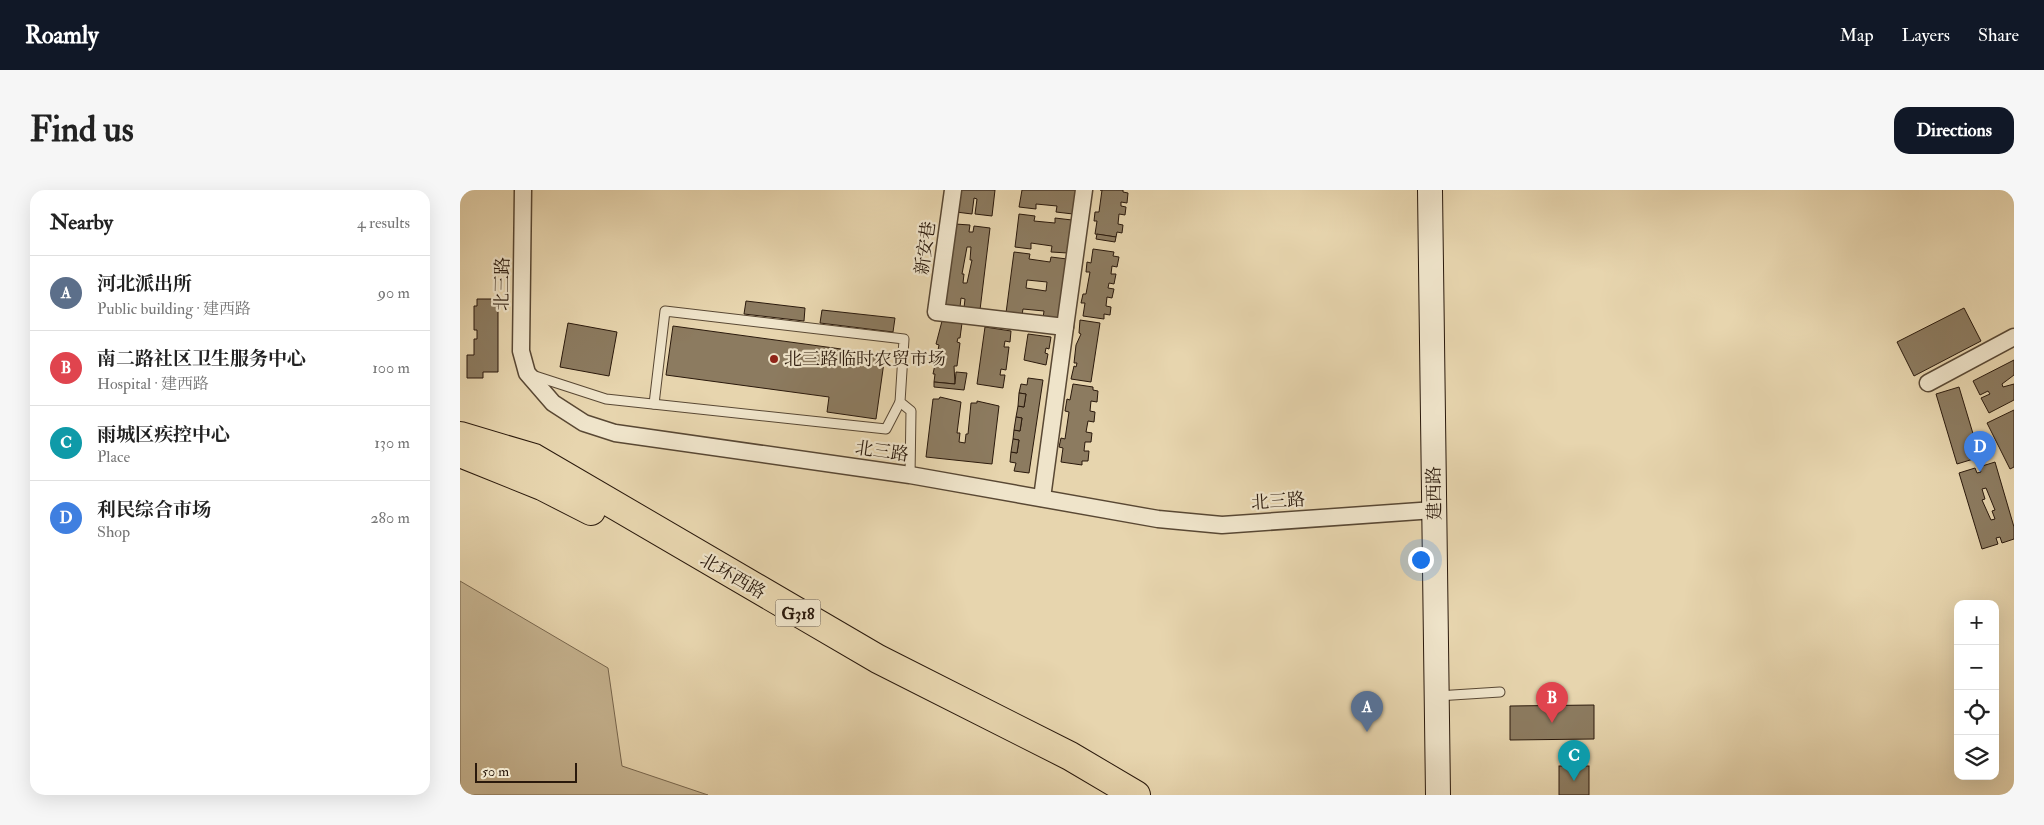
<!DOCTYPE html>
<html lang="en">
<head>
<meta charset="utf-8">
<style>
  body { margin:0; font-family:"IM FELL Double Pica","Noto Serif SC",serif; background:#f6f6f6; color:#222 }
  .controls { position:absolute; right:15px; bottom:15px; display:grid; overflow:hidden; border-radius:10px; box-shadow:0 5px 20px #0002 }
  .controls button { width:45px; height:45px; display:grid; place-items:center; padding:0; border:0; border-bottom:1px solid #e0e0e0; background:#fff; color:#222; font:25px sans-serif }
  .scale { position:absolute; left:15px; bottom:12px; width:102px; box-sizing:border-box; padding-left:5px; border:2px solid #2a190c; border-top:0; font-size:14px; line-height:18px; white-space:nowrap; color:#2a190c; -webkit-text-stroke:4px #efe4ca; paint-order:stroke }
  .you { position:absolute; left:960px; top:369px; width:18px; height:18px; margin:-12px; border:4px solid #fff; border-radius:50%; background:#1a73e8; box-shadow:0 0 0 8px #1a73e833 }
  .badge { display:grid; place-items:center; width:32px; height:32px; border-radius:50%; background:#111827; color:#fff; font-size:16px; font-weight:700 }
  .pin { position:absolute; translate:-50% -41px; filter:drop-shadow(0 1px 2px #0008) }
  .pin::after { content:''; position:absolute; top:26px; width:18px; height:15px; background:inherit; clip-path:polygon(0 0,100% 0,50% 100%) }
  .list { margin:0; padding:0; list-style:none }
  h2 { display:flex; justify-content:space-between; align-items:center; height:65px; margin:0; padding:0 20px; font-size:21px }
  h2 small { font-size:16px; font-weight:400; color:#767676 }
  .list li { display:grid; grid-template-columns:32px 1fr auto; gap:15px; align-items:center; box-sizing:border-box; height:75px; padding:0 20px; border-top:1px solid #e0e0e0 }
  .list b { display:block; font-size:19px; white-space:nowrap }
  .list p { margin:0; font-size:16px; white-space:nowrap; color:#767676 }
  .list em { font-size:16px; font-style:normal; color:#767676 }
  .icon { flex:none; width:28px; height:28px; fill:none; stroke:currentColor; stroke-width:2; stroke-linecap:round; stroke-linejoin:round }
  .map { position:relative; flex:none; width:1554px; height:605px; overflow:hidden; border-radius:15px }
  header { display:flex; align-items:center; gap:30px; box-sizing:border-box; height:70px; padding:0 25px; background:#111827; color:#fff }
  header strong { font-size:24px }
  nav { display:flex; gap:28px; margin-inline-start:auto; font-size:18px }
  .intro { display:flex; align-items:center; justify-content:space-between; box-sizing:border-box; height:120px; padding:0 30px }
  h1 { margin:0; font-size:35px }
  .button { padding:12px 22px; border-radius:15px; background:#111827; color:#fff; font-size:18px; font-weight:700 }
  main { display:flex; gap:30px; padding:0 30px }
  aside { flex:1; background:#fff; border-radius:15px; box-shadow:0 5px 20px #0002 }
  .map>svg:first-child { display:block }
  .green { fill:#c7b592; stroke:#78674f }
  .building { fill:#8c7b60; stroke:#2a190c; fill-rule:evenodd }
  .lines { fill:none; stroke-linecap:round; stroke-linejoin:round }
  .lane-casing { stroke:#594834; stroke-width:11 }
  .street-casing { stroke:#594834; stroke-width:19 }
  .secondary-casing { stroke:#2a190c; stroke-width:26 }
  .highway-casing { stroke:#2a190c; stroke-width:30 }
  .lane { stroke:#efe4ca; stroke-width:9 }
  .street { stroke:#efe4ca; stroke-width:16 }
  .secondary { stroke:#efe4ca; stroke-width:24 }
  .highway { stroke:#e7d5ae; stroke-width:28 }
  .poi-dot { fill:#8f2418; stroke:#efe4ca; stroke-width:2 }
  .labels { text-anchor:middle; stroke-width:4.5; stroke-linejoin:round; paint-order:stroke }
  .shield { fill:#efe4ca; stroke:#655645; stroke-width:1 }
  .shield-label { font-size:16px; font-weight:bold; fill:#2a190c }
  .street-label { font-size:18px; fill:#2a190c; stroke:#efe4ca }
  .poi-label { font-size:18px; fill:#2a190c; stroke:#efe4ca; text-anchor:start }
</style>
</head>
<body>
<header>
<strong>Roamly</strong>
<nav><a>Map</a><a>Layers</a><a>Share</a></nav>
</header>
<div class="intro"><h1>Find us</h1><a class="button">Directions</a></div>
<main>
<aside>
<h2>Nearby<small>4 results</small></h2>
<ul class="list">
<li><span class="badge" style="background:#5c6f8a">A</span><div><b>河北派出所</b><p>Public building · 建西路</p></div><em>90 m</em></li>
<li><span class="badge" style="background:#e0444e">B</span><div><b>南二路社区卫生服务中心</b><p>Hospital · 建西路</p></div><em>100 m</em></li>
<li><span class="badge" style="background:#0f9aa8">C</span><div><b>雨城区疾控中心</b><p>Place</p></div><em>130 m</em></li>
<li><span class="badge" style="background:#3f7fe0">D</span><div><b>利民综合市场</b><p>Shop</p></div><em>280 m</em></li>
</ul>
</aside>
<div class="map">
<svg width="1554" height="605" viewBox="0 0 1554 605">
  <rect width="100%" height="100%" fill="#e7d5ae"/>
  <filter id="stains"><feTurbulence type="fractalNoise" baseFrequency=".004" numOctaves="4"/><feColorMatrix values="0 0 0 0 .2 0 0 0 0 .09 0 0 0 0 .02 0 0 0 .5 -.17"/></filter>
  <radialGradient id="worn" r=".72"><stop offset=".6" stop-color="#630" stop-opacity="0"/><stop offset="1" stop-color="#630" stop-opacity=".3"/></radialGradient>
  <!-- green -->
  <polygon class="green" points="0,391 148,478 162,576 248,605 0,605"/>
  <!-- building -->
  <g class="building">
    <polygon points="499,0 535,0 532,26 515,24 517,9 514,8 512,24 496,22"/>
    <polygon points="562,0 616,0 613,24 596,22 597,16 576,14 576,19 559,17"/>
    <polygon points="640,0 663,0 663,2 668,3 667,13 661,12 661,16 666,17 665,25 659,24 658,34 663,35 662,43 657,42 656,47 635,44 637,31 634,31 635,22 639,22 642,0"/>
    <polygon points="559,24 575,26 574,31 595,33 595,28 612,30 608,63 591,62 592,56 571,53 571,59 555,57"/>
    <path d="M495 34 510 35 509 42H513L514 36 530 38 520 120 504 118 505 109 501 108 500 117 484 116ZM507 57H511L510 70H512L507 93H503L504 84H502Z"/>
    <polygon points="637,44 656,47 655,52 636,49"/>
    <polygon points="633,59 654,62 653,66 659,67 657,77 652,76 651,84 656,84 654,94 649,93 648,98 654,99 652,108 647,107 646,116 651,117 650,125 644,124 644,129 623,126 625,113 621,113 623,104 626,104 630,82 626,82 627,72 631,73"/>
    <path d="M554 62 570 64 569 69 590 72 591 67 607 69 600 130 583 128 584 121 563 119 562 125 546 123ZM567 90 587 92 586 101 566 98Z"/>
    <polygon points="17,109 38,109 38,182 23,182 23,188 7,188 7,165 14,165 14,149 17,149 17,140 14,140 14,116 17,116"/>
    <polygon points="286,111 345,118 344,131 284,124"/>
    <polygon points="1504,118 1521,151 1454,186 1437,152"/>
    <polygon points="362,120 435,128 433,142 360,133"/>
    <polygon points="620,130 640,133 631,192 611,189 614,176 616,177 617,173 614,173 616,155 621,144 619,143"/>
    <polygon points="482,131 502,133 500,148 498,148 497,152 500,153 497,176 494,176 495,194 474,192 475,184 473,184 479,155 476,154"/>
    <polygon points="108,133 157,142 149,186 100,177"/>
    <polygon points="213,136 425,165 416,229 367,222 369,207 206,185"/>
    <polygon points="525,137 551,141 550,152 545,151 544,157 549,157 546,180 541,179 540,185 545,185 543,198 517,194"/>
    <polygon points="568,144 591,147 589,159 586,158 585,163 588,164 586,175 564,170"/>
    <polygon points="1554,170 1554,185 1542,194 1543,197 1554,194 1554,210 1529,223 1521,208 1530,204 1528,201 1520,205 1513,191"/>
    <polygon points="496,182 507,183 504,200 474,197 474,192 495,194"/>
    <polygon points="568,188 583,190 569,283 554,281 556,273 550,272 551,262 557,263 559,250 553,249 554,240 560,241 562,228 556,227 558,216 564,217 566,204 559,203 561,194 567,195"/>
    <polygon points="613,194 633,197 633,200 638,201 637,212 631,211 630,221 635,222 634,232 628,231 626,242 632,243 631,252 625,252 624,261 629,261 628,271 622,271 622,275 601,272 603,258 599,257 601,248 605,249 609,222 605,221 607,209 610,210"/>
    <polygon points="1499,197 1520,267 1497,274 1476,204"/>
    <polygon points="559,203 566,204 564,217 558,216"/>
    <polygon points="480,207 501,212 497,243 500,243 499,252 505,253 506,244 508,244 511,213 517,213 517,211 539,216 532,274 466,267 473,209 479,209"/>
    <polygon points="1554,220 1554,277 1550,279 1527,233"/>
    <polygon points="556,227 562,228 560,241 554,240"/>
    <polygon points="553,249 559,250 557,263 551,262"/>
    <path d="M1535 272 1554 337V349L1542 353 1540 347 1536 348 1538 354 1522 359 1499 283 1515 278 1517 283 1521 282 1519 277ZM1526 298 1535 320 1532 321 1535 329 1531 330 1522 310 1525 309 1522 299Z"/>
    <polygon points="1134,515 1134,549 1050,550 1050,516"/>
    <rect x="1099" y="576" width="30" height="29"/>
  </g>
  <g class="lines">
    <defs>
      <g id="lane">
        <polyline points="72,185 146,209 426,239 440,212"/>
        <polyline points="194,214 205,121 444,149 440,212 451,221 450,285"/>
        <polyline points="977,506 1040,502"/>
      </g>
      <g id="street">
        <polyline points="63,0 61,161 67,183 93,213 124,233 155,243 450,285 698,329 762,335 974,320"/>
        <polyline points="493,0 476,122 605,137 624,0"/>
        <polyline points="1468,193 1554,147"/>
        <polyline points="582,308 605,137"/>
      </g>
      <polyline id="secondary" points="970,0 978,605"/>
      <g id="highway">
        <polyline points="0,246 74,268 418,469 610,566 676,605"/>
        <polyline points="0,263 82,296 131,321"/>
      </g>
    </defs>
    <!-- lane casing -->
    <use href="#lane" class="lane-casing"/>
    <!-- street casing -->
    <use href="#street" class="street-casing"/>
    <!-- secondary casing -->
    <use href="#secondary" class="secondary-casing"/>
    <!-- highway casing -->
    <use href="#highway" class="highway-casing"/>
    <!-- lane -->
    <use href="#lane" class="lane"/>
    <!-- street -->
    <use href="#street" class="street"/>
    <!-- secondary -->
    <use href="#secondary" class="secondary"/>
    <!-- highway -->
    <use href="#highway" class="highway"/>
  </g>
  <!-- markers -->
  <circle class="poi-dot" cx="314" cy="169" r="5"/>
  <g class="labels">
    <!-- shield labels -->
    <rect class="shield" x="315.5" y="409.5" width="45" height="27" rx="4"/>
    <g class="shield-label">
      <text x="338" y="429">G318</text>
    </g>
    <!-- street labels -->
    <g class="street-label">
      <text transform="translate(465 58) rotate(-82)" y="6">新安巷</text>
      <text transform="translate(42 94) rotate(-89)" y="6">北三路</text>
      <text transform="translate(422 261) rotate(8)" y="6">北三路</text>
      <text transform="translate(974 303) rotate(-91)" y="6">建西路</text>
      <text transform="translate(818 311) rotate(-4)" y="6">北三路</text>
      <text transform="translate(273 386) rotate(30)" y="6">北环西路</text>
    </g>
    <!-- poi labels -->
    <g class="poi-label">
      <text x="324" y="175">北三路临时农贸市场</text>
    </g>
  </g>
  <rect width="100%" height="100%" filter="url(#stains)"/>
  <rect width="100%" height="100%" fill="url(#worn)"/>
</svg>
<div class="controls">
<button>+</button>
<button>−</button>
<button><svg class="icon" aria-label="locate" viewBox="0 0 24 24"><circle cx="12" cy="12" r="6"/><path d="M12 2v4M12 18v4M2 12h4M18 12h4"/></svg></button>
<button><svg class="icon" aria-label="layers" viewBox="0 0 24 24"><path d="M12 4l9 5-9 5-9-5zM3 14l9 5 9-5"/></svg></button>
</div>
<div class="scale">50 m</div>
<div class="you"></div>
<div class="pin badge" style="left:907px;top:542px;background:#5c6f8a">A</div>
<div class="pin badge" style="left:1092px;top:533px;background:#e0444e">B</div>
<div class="pin badge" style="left:1114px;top:591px;background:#0f9aa8">C</div>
<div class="pin badge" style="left:1520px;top:282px;background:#3f7fe0">D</div>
</div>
</main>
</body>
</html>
